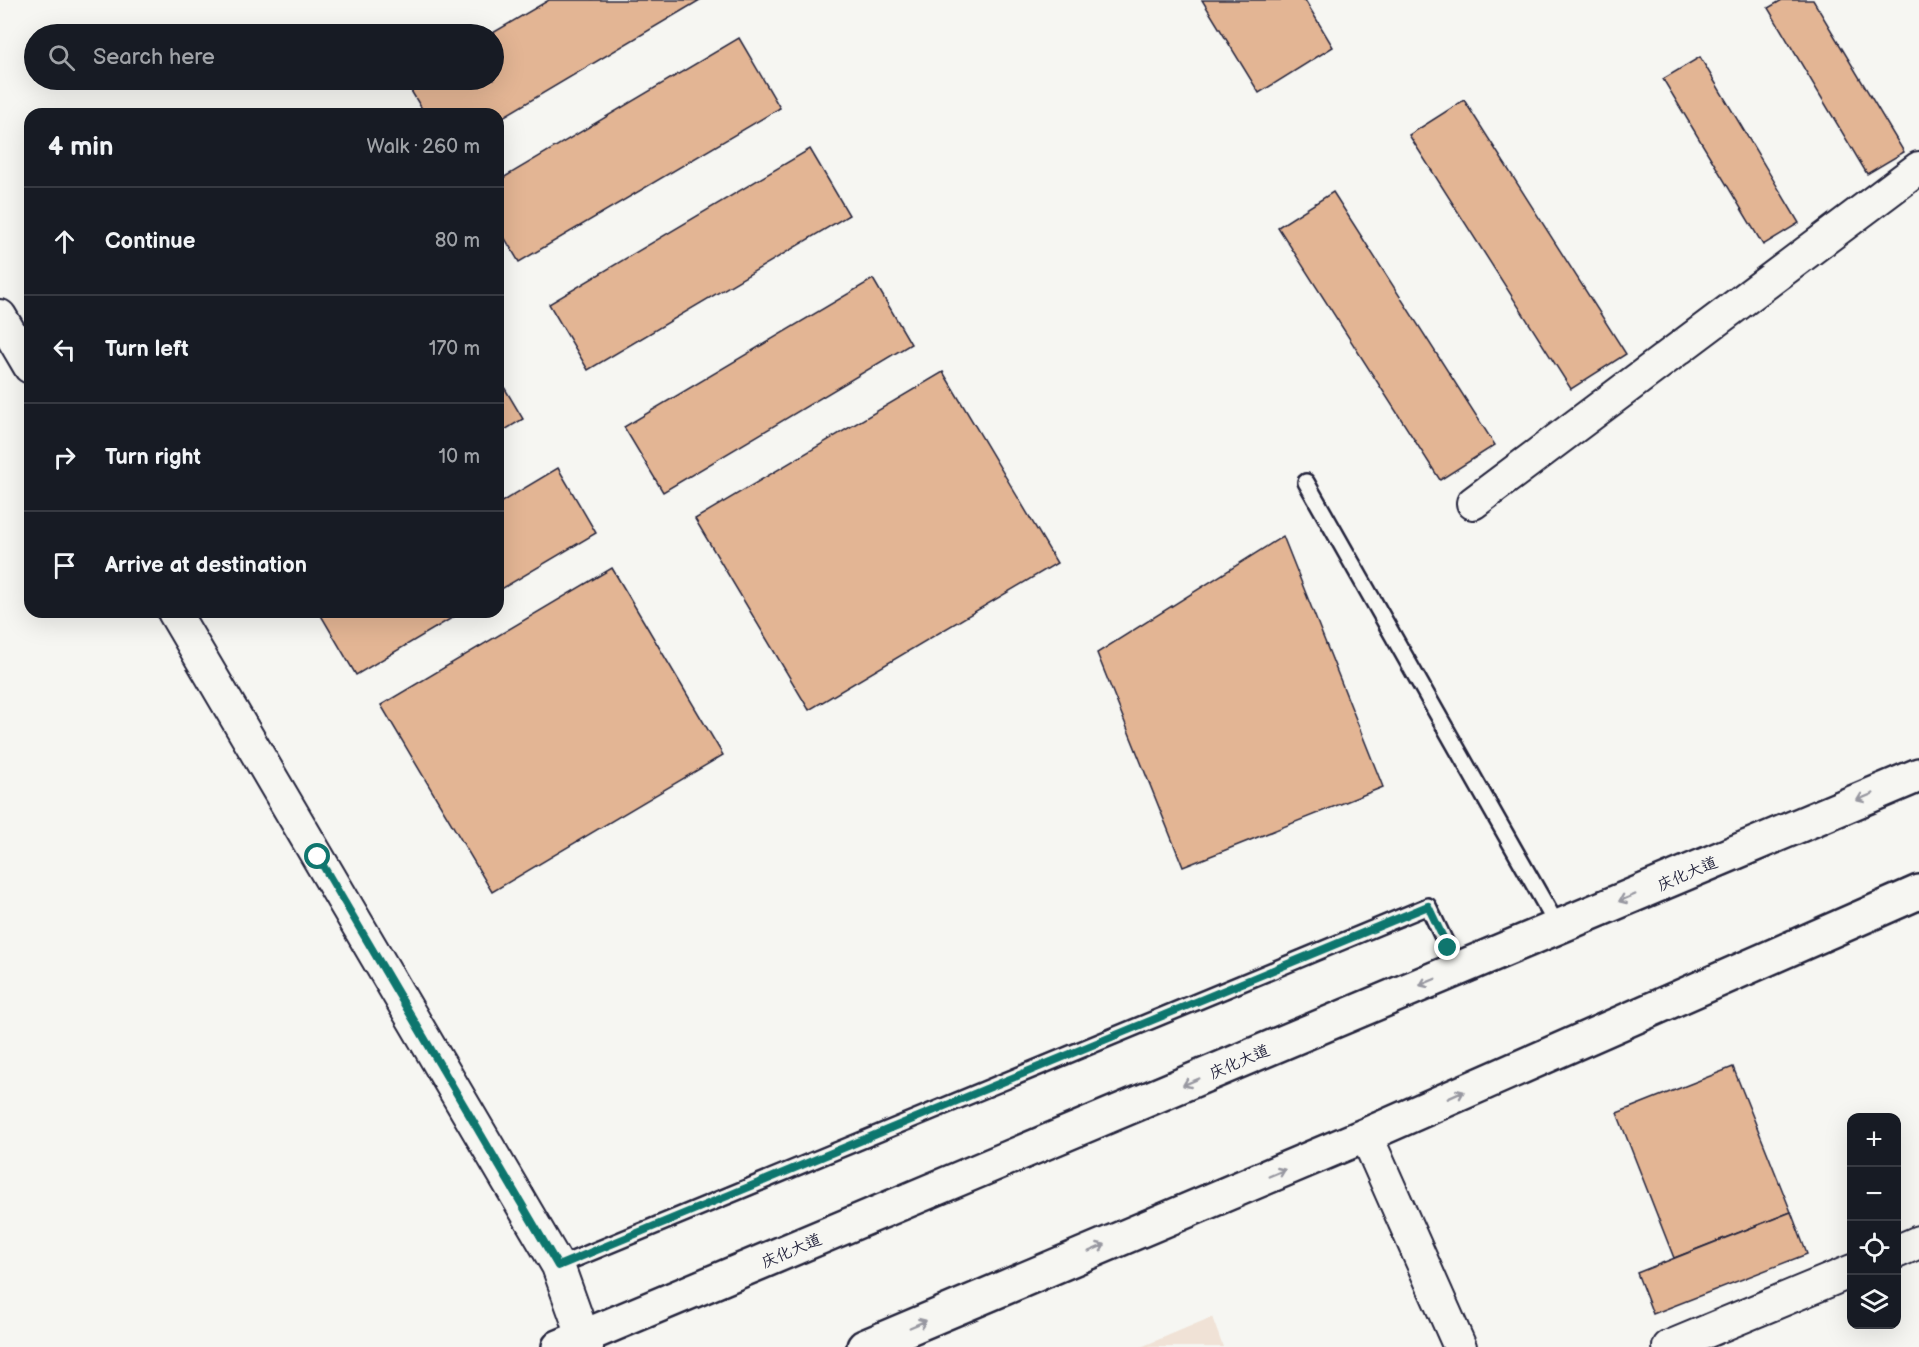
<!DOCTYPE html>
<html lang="en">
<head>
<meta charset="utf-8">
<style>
  body { margin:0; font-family:"Balsamiq Sans","LXGW WenKai TC",sans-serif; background:#20242c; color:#f1f3f6 }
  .controls { position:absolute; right:18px; bottom:18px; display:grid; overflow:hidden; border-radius:12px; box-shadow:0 6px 24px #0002 }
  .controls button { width:54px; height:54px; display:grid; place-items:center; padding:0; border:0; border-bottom:2px solid #363941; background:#171b24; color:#f1f3f6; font:30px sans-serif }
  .stop { position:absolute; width:18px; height:18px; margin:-14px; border:4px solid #0f766e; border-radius:50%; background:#fff }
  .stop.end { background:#0f766e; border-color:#fff; box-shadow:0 2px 6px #0008 }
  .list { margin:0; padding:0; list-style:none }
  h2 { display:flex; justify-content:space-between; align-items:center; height:78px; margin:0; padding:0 24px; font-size:26px }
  h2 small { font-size:20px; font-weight:400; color:#9ea1a6 }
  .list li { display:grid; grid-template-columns:39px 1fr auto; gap:18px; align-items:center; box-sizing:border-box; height:108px; padding:0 24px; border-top:2px solid #363941 }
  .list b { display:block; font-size:22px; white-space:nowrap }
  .list em { font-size:20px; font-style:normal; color:#9ea1a6 }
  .icon { flex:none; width:33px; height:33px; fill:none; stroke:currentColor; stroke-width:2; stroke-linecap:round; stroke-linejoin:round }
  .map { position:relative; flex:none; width:1919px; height:1347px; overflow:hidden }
  .search { position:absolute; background:#171b24; box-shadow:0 6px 24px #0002; left:24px; top:24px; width:480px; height:66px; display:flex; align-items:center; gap:15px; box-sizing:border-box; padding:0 21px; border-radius:33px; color:#9ea1a6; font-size:22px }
  .panel { position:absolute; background:#171b24; box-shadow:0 6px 24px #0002; left:24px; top:108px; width:480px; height:510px; border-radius:18px }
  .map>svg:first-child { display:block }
  .built { fill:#f0e2d6 }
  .building { fill:#e3b594; stroke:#22223b; stroke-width:1.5 }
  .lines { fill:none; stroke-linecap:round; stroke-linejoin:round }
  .lane-casing { stroke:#22223b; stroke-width:20 }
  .street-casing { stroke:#22223b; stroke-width:36 }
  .highway-casing { stroke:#22223b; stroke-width:38 }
  .lane { stroke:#f6f6f2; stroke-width:15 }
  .street { stroke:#f6f6f2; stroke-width:32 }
  .highway { stroke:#f6f6f2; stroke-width:33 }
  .oneway { stroke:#9797a0 }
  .route { stroke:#0f766e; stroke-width:8 }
  .labels { text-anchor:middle; stroke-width:5; stroke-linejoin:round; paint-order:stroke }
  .street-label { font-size:16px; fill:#22223b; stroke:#f6f6f2 }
</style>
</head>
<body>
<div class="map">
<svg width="1919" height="1347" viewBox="0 0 1919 1347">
  <rect width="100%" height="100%" fill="#f6f6f2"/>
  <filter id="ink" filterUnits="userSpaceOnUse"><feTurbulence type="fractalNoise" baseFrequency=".0167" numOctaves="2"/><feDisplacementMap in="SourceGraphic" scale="12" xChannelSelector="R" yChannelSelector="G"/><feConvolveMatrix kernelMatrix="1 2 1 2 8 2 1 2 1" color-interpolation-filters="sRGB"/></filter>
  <g filter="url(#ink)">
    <!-- built -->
    <polygon class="built" points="1212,1317 1223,1347 1141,1347"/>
    <!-- building -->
    <g class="building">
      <polygon points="549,0 700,0 498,120 498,114 425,114 407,84 416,80 494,80 494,34 491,34"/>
      <polygon points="1202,0 1305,0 1333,47 1259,93"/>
      <polygon points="1782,0 1813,0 1904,152 1867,174 1768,8"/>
      <polygon points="739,38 780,108 519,262 498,227 498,181"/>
      <polygon points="1700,57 1799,223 1763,245 1663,79"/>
      <polygon points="1464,100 1626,354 1571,389 1409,135"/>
      <polygon points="810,149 849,215 588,370 549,304"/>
      <polygon points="1333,192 1495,445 1440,480 1278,227"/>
      <polygon points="873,279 911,344 663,492 624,427"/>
      <polygon points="943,372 1057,563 809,710 695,519"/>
      <polygon points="498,377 523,419 498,434"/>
      <polygon points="558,468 596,533 498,591 498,504"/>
      <polygon points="1283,536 1383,787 1183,867 1097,653"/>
      <polygon points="612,568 723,755 492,892 381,705"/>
      <polygon points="319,612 462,612 356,675"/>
      <polygon points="1733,1067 1791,1212 1674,1258 1617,1113"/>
      <polygon points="1791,1212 1807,1254 1653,1314 1637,1273"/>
    </g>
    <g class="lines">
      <defs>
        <g id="lane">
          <polyline points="1306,482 1558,927"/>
          <polyline points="558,1266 1428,906 1458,969"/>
        </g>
        <g id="street">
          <polyline points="0,316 30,367"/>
          <polyline points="1473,503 1919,168"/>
          <polyline points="174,612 558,1266 587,1347"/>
          <polyline points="1366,1135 1460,1347"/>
          <polyline points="1896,1252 1919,1242"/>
          <polyline points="1669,1347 1852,1271"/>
        </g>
        <g id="highway">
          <polyline points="559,1347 1919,775"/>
          <polyline points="864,1347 1366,1135 1919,892"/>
        </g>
      </defs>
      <!-- lane casing -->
      <use href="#lane" class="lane-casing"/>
      <!-- street casing -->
      <use href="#street" class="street-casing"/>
      <!-- highway casing -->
      <use href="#highway" class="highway-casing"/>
      <!-- lane -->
      <use href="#lane" class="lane"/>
      <!-- street -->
      <use href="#street" class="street"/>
      <!-- highway -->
      <use href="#highway" class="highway"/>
    </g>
    <!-- one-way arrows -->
    <defs><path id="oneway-shaft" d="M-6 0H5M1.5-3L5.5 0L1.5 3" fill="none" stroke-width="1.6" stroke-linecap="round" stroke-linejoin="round" transform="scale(1.5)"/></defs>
    <g class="oneway">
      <use href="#oneway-shaft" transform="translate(1865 797) rotate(157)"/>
      <use href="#oneway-shaft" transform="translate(1627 898) rotate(157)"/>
      <use href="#oneway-shaft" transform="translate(1428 982) rotate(157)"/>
      <use href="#oneway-shaft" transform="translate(1191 1082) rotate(157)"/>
      <use href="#oneway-shaft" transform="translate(1456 1095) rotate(-24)"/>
      <use href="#oneway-shaft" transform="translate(1277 1173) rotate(-23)"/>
      <use href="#oneway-shaft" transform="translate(1097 1248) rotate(-23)"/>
      <use href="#oneway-shaft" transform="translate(918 1324) rotate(-23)"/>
    </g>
  </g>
  <g class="lines" filter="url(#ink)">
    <!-- route -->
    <polyline class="route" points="318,857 558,1266 1428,906 1448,948"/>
  </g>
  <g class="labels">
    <!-- street labels -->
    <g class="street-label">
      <text transform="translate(1687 873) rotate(-23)" y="6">庆化大道</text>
      <text transform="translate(1239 1061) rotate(-23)" y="6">庆化大道</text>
      <text transform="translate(791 1250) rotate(-23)" y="6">庆化大道</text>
    </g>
  </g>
</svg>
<div class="controls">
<button>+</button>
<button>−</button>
<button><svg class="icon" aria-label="locate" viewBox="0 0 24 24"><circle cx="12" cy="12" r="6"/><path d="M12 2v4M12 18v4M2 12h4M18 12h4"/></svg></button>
<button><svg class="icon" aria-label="layers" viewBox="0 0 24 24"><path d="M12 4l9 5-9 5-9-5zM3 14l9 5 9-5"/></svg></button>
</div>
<div class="stop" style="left:318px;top:857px"></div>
<div class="stop end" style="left:1448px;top:948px"></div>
<div class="search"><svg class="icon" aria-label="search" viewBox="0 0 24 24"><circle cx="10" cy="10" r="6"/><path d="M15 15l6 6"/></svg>Search here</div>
<section class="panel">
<h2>4 min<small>Walk · 260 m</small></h2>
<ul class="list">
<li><svg class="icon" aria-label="ahead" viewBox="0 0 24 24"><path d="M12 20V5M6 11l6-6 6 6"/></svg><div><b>Continue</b></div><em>80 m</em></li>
<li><svg class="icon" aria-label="left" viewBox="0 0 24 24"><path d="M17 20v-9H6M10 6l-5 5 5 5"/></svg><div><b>Turn left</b></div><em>170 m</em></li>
<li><svg class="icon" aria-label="right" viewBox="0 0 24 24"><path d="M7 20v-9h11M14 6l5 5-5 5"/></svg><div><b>Turn right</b></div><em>10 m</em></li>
<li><svg class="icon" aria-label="arrive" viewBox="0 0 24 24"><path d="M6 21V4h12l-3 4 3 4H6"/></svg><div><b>Arrive at destination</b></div></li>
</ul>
</section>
</div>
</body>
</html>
